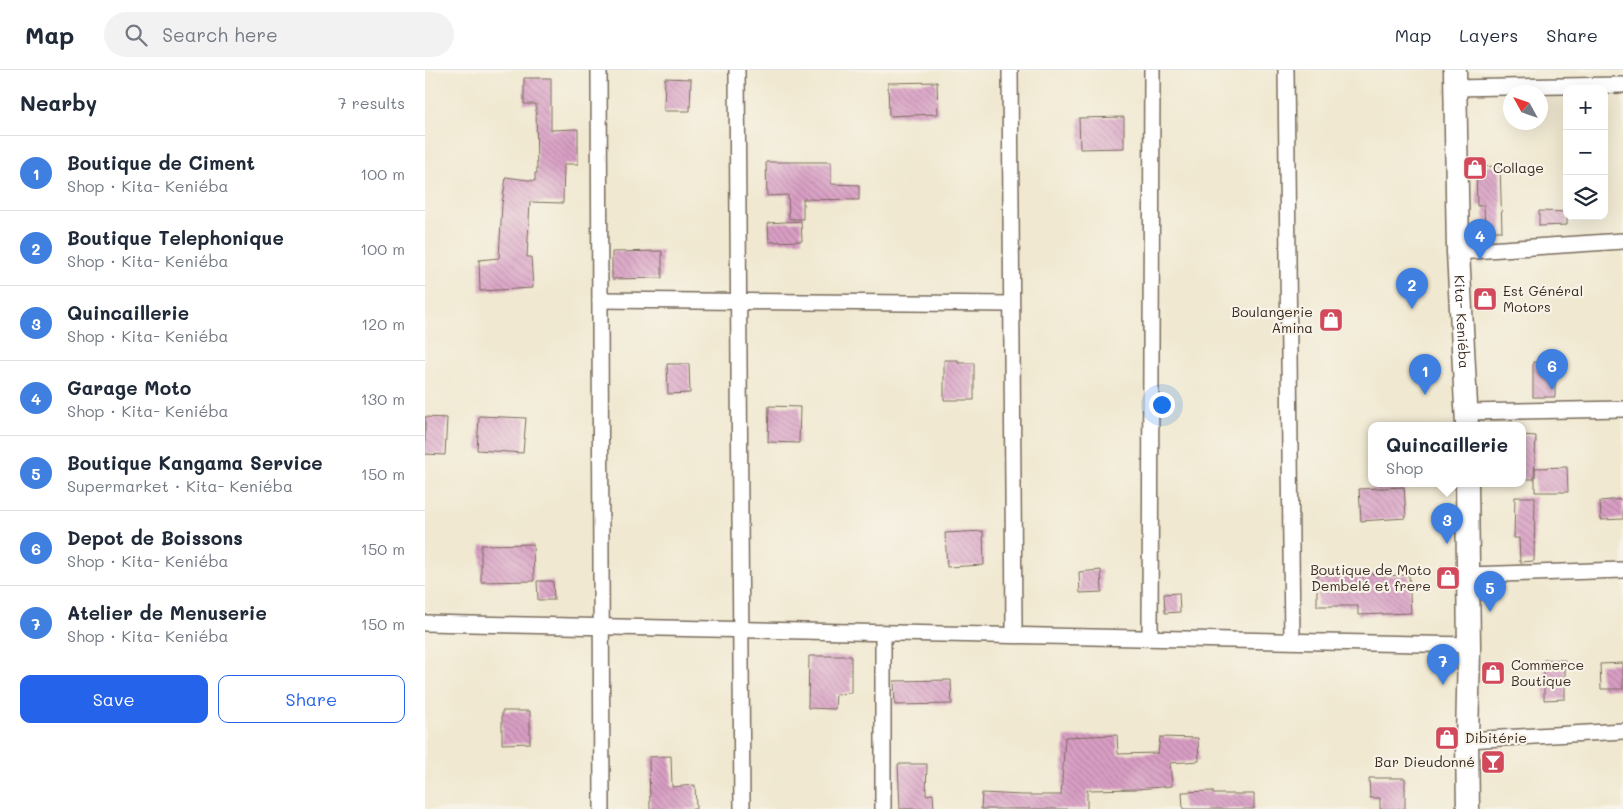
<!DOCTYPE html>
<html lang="en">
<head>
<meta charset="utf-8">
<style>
  body { margin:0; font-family:Mali,sans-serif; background:#f2f2f3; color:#1f2937 }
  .controls { position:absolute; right:15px; top:15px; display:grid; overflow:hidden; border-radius:10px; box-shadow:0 5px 20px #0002 }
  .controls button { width:45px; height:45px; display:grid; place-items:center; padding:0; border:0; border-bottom:1px solid #e0e1e3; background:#fff; color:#1f2937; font:25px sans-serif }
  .compass { position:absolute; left:1078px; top:15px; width:45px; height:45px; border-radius:50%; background:#fff; box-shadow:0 5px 20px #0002; rotate:310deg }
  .you { position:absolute; left:736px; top:334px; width:18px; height:18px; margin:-12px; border:4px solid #fff; border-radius:50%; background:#1a73e8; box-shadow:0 0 0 8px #1a73e833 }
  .badge { display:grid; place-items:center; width:32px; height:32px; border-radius:50%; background:#2563eb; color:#fff; font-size:16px; font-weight:700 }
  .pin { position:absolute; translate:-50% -41px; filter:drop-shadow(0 1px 2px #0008) }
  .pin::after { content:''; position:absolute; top:26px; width:18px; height:15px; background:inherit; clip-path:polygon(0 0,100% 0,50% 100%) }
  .popup { position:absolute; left:943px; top:352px; width:158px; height:65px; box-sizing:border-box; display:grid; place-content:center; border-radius:10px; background:#fff; filter:drop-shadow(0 1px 4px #0005); font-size:16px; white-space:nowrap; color:#747a83 }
  .popup b { font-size:19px; color:#1f2937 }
  .popup::after { content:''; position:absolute; left:50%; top:100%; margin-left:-10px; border:10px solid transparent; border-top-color:#fff }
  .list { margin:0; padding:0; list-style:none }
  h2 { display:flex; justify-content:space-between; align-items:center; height:65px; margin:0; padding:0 20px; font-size:21px }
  h2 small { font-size:16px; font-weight:400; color:#747a83 }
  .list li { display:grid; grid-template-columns:32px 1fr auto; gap:15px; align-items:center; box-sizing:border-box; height:75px; padding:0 20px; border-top:1px solid #e0e1e3 }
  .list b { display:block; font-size:19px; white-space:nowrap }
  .list p { margin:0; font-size:16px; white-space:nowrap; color:#747a83 }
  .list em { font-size:16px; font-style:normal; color:#747a83 }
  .actions { display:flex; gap:10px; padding:15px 20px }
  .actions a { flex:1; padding:11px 0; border:1px solid #2563eb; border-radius:10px; text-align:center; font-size:18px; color:#2563eb }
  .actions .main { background:#2563eb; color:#fff }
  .icon { flex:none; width:28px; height:28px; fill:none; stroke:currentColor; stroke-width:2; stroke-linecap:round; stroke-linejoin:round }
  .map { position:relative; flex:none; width:1198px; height:739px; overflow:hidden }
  header { display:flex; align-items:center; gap:30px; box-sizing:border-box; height:70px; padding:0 25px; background:#fff; border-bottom:1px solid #e0e1e3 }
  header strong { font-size:24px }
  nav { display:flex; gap:28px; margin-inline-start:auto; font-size:18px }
  .search { width:350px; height:45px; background:#f2f2f3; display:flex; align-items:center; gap:12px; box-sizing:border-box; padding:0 18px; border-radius:28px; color:#747a83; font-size:19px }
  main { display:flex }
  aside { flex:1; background:#fff }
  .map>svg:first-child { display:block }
  .building { fill:url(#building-back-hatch) }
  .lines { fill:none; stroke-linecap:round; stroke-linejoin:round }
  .street-casing { stroke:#7a6c5c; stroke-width:18 }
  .primary-casing { stroke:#7a6c5c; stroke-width:25 }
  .street { stroke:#fff; stroke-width:15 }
  .primary { stroke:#fff; stroke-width:22 }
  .labels { text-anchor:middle; stroke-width:4.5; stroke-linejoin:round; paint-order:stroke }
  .poi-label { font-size:14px; fill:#3b2a1e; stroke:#f7f3e8; text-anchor:start }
  .street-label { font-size:14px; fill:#3b2a1e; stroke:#f7f3e8 }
</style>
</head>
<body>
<header>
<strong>Map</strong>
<div class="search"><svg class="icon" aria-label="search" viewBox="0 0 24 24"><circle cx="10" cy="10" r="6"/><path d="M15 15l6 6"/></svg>Search here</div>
<nav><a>Map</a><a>Layers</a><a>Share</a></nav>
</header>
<main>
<aside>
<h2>Nearby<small>7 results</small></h2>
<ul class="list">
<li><span class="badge" style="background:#3f7fe0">1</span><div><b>Boutique de Ciment</b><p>Shop · Kita- Keniéba</p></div><em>100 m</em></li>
<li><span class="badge" style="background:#3f7fe0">2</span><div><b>Boutique Telephonique</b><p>Shop · Kita- Keniéba</p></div><em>100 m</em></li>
<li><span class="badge" style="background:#3f7fe0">3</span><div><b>Quincaillerie</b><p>Shop · Kita- Keniéba</p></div><em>120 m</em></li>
<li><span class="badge" style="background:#3f7fe0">4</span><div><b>Garage Moto</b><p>Shop · Kita- Keniéba</p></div><em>130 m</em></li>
<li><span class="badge" style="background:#3f7fe0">5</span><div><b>Boutique Kangama Service</b><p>Supermarket · Kita- Keniéba</p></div><em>150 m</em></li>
<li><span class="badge" style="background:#3f7fe0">6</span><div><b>Depot de Boissons</b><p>Shop · Kita- Keniéba</p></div><em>150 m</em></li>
<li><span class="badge" style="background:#3f7fe0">7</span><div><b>Atelier de Menuserie</b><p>Shop · Kita- Keniéba</p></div><em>150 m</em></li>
</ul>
<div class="actions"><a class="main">Save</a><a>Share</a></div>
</aside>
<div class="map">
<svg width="1198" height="739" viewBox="0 0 1198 739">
  <defs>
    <pattern id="building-back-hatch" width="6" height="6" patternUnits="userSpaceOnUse" patternTransform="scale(1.25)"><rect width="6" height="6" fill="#d99fc5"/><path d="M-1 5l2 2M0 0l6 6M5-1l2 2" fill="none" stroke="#b1829f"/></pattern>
  </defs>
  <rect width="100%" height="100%" fill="#f7f3e8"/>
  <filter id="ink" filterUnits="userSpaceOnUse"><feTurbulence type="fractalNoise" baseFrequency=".02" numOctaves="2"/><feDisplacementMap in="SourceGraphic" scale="10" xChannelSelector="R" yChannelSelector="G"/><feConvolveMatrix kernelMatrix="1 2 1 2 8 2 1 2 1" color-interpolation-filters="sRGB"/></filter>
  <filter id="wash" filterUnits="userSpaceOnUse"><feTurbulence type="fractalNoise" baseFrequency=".0096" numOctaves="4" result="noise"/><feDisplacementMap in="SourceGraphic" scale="20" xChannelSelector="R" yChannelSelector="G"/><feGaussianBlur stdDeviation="1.12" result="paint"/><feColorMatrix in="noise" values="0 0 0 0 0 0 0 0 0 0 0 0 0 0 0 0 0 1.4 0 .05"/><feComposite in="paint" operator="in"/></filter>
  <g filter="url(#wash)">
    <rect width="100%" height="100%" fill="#f0e8d0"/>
    <g id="blocks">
      <!-- building -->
      <g class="building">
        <polygon points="99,8 126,8 126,60 153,59 153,94 139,94 138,133 105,132 102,187 106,187 108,218 55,221 54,190 74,188 77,134 81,107 110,111 110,103 112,103 111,34 99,34"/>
        <polygon points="240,8 266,9 265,41 239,41"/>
        <polygon points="512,12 513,44 464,46 463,13"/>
        <polygon points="699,47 699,78 655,79 654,48"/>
        <polygon points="341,92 406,92 406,114 434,115 434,130 378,129 378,149 364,149 363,125 342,126"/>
        <polygon points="1075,96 1077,161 1060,161 1059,135 1052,136 1051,97"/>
        <polygon points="1114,141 1142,142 1142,155 1114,156"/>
        <polygon points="376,151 377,171 344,172 343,153"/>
        <polygon points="237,181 237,208 187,209 187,182"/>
        <polygon points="519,290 533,290 533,293 549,293 549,330 519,330"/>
        <rect x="1108" y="292" width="22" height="35"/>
        <polygon points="242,294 264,294 265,323 243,324"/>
        <polygon points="344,336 375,337 374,373 343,372"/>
        <polygon points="54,346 101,348 98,383 52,380"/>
        <polygon points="0,347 22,348 20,385 0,384"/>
        <polygon points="1097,365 1111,366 1109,409 1097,409"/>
        <polygon points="1142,397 1143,422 1110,422 1110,398"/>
        <polygon points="979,417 981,448 936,451 934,419"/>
        <polygon points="1090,427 1110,427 1109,491 1095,492 1094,468 1089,468"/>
        <polygon points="1198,429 1198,449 1176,450 1175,431"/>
        <polygon points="558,461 559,495 522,497 520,463"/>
        <polygon points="108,474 109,511 56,512 56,475"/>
        <polygon points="676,500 677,522 655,523 654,502"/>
        <polygon points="953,504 953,506 984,505 986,543 933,545 933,536 892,536 892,505"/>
        <polygon points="112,511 128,511 129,530 113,530"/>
        <polygon points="754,523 755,542 740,543 739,524"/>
        <polygon points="384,586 426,586 426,623 411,624 410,639 383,638"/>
        <polygon points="1119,590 1140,590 1140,629 1119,630"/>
        <polygon points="1198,593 1198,619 1176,619 1175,594"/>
        <polygon points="526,610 527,634 470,635 469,611"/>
        <polygon points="77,641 105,641 105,673 77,674"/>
        <polygon points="692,665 693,684 733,683 735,667 773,668 774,691 745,693 747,716 712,719 662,720 662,739 556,739 557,723 597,725 636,725 640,667"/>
        <polygon points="246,686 247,717 270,715 271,739 225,739 224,687"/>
        <polygon points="473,694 502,694 501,725 508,724 509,739 475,739"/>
        <polygon points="944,708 980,708 980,739 955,739 955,728 945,728"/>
        <polygon points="788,721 788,724 829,724 829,739 758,739 757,722"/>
      </g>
    </g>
  </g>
  <g filter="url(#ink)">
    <use href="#blocks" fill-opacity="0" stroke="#7a6c5c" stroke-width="1"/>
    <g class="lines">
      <defs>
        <g id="street">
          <polyline points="174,0 177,739"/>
          <polyline points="312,0 317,739"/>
          <polyline points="585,0 589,557"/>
          <polyline points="861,0 867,571"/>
          <polyline points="1029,18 1198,15"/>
          <polyline points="1033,182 1198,171"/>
          <polyline points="175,230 586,234"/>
          <polyline points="1042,342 1198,339"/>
          <polyline points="1043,505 1198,500"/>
          <polyline points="0,553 1043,575"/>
          <polyline points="725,568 727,0"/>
          <polyline points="1042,670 1198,661"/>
          <polyline points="458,739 458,563"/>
        </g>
        <g id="primary">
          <path id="s1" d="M1030 0 1033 182 1042 355"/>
          <polyline points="1042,413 1044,579 1042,670 1043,739"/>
        </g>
      </defs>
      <!-- street casing -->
      <use href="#street" class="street-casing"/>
      <!-- primary casing -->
      <use href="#primary" class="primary-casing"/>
      <!-- street -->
      <use href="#street" class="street"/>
      <!-- primary -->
      <use href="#primary" class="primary"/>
    </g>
  </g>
  <!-- icons -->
  <defs>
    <symbol id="shop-square" viewBox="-11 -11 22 22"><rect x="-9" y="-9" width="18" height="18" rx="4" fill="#d1495b" stroke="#f7f3e8"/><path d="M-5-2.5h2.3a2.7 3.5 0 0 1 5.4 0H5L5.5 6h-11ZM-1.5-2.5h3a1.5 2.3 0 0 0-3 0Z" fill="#fff"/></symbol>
    <symbol id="bar-square" viewBox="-11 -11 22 22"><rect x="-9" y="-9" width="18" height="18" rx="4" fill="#d1495b" stroke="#f7f3e8"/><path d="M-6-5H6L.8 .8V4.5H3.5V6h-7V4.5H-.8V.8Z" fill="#fff"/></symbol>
  </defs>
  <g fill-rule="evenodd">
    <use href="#shop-square" x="1036" y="84" width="28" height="28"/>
    <use href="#shop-square" x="1046" y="215" width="28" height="28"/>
    <use href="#shop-square" x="892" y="236" width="28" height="28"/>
    <use href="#shop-square" x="1009" y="494" width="28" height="28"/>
    <use href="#shop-square" x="1054" y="589" width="28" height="28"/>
    <use href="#shop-square" x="1008" y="654" width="28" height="28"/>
    <use href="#bar-square" x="1054" y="678" width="28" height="28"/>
  </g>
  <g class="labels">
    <!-- poi labels -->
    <g class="poi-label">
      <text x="1068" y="103">Collage</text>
      <text x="1078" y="226">Est Général<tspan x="1078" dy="16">Motors</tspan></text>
      <text x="888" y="247" text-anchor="end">Boulangerie<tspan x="888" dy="16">Amina</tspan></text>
      <text x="1006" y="505" text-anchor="end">Boutique de Moto<tspan x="1006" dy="16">Dembelé et frere</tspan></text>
      <text x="1086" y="600">Commerce<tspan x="1086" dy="16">Boutique</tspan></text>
      <text x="1040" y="673">Dibitérie</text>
      <text x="1050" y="697" text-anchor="end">Bar Dieudonné</text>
    </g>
    <!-- street labels -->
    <g class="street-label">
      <text dy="5" stroke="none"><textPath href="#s1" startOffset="252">Kita- Keniéba</textPath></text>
    </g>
  </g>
</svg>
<div class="controls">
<button>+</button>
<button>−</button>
<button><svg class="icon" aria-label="layers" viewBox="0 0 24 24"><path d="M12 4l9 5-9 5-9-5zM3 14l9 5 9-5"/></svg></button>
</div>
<svg class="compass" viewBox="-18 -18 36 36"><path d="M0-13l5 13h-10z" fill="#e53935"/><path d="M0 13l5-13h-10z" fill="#747a83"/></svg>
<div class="you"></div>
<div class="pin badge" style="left:1000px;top:325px;background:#3f7fe0">1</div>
<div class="pin badge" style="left:987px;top:239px;background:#3f7fe0">2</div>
<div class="pin badge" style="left:1022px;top:474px;background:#3f7fe0">3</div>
<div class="popup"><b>Quincaillerie</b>Shop</div>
<div class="pin badge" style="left:1055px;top:190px;background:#3f7fe0">4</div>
<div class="pin badge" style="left:1065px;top:542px;background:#3f7fe0">5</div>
<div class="pin badge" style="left:1127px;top:320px;background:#3f7fe0">6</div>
<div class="pin badge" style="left:1018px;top:615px;background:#3f7fe0">7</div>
</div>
</main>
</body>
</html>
